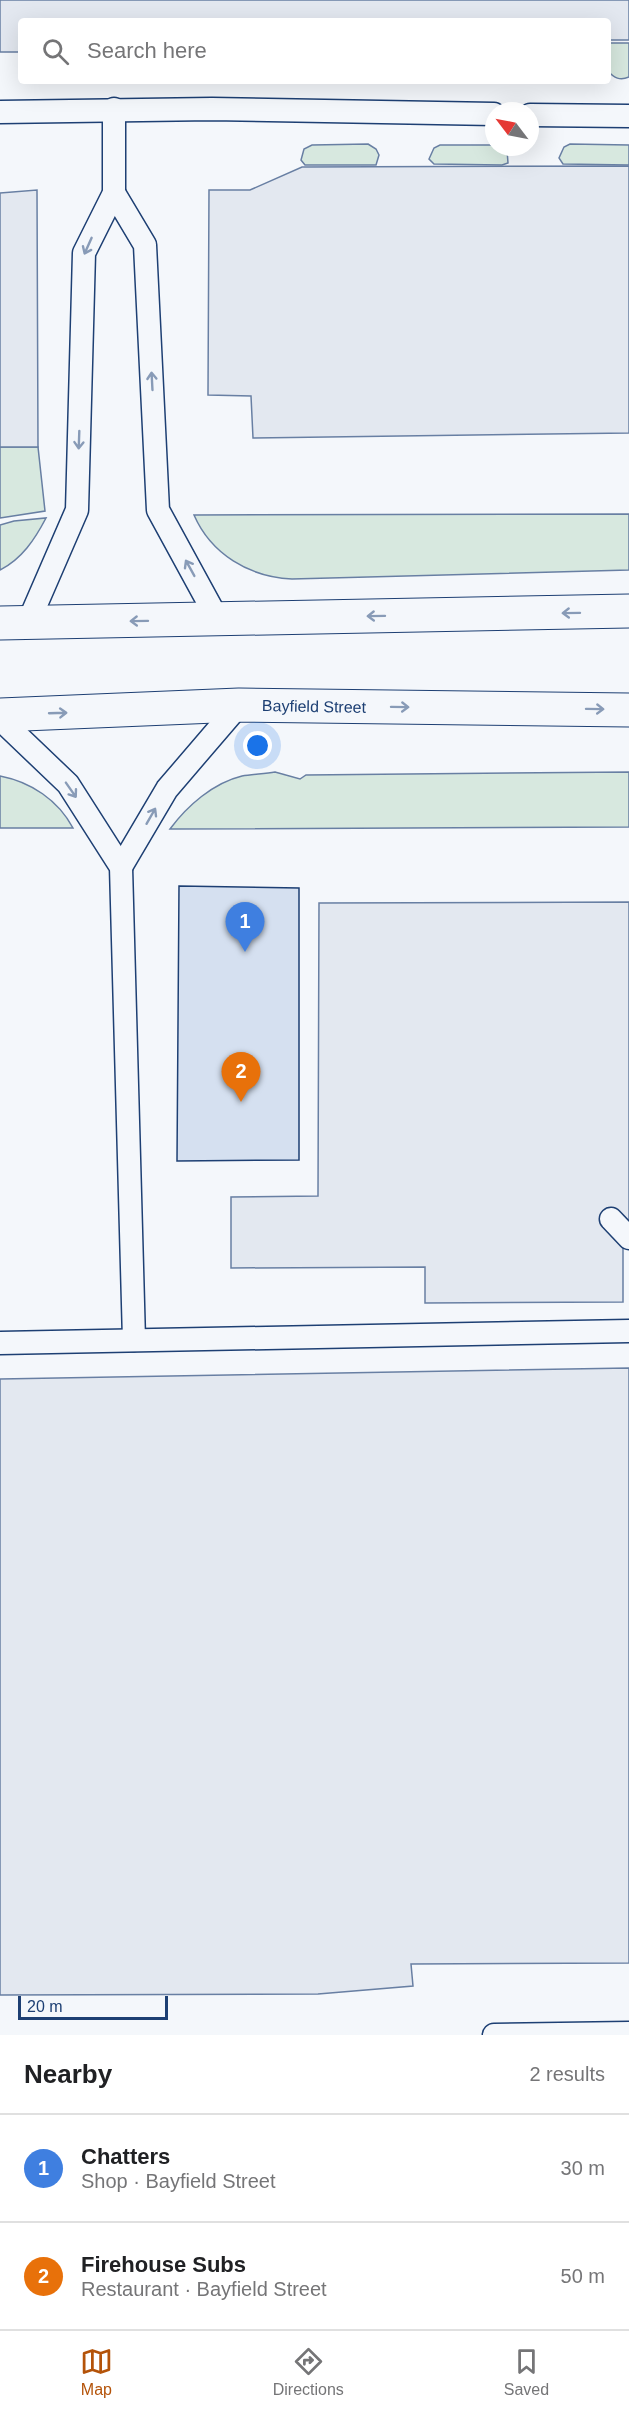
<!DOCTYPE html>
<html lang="en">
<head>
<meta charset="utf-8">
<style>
  body { margin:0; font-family:Helvetica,sans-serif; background:#f2f2f2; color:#202124 }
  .compass { position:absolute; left:485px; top:102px; width:54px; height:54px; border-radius:50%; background:#fff; box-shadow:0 6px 24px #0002; rotate:302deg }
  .scale { position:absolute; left:18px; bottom:15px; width:150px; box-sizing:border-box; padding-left:6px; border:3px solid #1d3f73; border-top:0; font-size:16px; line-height:21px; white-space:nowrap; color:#1d3f73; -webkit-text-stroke:4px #f4f7fb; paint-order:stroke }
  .you { position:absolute; left:258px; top:746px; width:21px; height:21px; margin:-15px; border:4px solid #fff; border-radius:50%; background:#1a73e8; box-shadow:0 0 0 9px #1a73e833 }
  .badge { display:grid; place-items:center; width:39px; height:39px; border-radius:50%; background:#b45309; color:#fff; font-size:20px; font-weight:700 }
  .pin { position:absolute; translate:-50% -50px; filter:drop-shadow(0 2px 3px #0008) }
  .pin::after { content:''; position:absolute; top:32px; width:21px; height:18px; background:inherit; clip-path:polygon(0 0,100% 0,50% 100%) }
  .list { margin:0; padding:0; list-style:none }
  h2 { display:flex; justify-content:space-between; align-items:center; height:78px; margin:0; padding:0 24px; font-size:26px }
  h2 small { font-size:20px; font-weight:400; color:#757577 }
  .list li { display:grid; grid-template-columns:39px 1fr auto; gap:18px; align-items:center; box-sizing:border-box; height:108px; padding:0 24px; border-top:2px solid #e0e0e0 }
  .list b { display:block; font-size:22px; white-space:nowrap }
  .list p { margin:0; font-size:20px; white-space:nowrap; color:#757577 }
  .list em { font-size:20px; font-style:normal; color:#757577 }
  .icon { flex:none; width:33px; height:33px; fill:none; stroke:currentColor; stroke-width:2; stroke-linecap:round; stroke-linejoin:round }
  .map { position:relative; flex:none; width:629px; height:2035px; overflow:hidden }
  .search { position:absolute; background:#fff; box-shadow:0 6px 24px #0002; left:18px; right:18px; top:18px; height:66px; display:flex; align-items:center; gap:15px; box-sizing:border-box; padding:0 21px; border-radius:6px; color:#757577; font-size:22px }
  .sheet { height:294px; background:#fff }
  nav { display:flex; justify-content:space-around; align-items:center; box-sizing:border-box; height:84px; border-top:2px solid #e0e0e0; background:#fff; font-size:16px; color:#757577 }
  nav a { display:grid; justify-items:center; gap:3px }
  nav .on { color:#b45309 }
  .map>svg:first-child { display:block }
  .green { fill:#d7e8df; stroke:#687fa3; stroke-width:1.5 }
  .parking { fill:#e3e8f0; stroke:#687fa3; stroke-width:1.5 }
  .building { fill:#d5e0f0; stroke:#1d3f73; stroke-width:1.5 }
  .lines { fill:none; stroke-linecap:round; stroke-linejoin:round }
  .lane-casing { stroke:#1d3f73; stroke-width:25 }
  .primary-casing { stroke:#1d3f73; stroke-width:35 }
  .lane { stroke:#f4f7fb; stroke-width:22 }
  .primary { stroke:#f4f7fb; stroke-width:33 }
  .oneway { stroke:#889bb7 }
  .labels { text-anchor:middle; stroke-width:4.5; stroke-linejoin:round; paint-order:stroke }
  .street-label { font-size:16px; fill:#1d3f73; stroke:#f4f7fb }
</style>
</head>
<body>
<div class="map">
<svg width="629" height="2035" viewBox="0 0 629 2035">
  <rect width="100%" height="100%" fill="#f4f7fb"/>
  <!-- green -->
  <g class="green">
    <path d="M608 43H629V77C620 81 614 78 608 71Z"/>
    <polygon points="368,144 376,149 379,155 376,165 305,165 301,160 304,149 312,145"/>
    <polygon points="570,144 629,145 629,165 563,164 559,158 564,147"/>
    <polygon points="440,145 494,145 507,150 508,163 502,165 434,164 429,159 434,148"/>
    <polygon points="0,447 38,447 45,511 0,518"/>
    <path d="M629 514V570L292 579C249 577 211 554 194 515Z"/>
    <path d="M46 518C35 539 22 559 0 570V525L14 521Z"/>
    <path d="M275 772 300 779 306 775 629 772V827L170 829C187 806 213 783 242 776 252 774 264 774 275 772Z"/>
    <path d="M0 776C31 782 58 800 73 828H0Z"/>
  </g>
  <!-- parking -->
  <g class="parking">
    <polygon points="0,0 629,0 629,40 608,40 608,21 21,21 21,52 0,52"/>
    <polygon points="629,166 629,433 253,438 251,396 208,395 209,190 250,190 302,167"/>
    <polygon points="37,190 38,447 0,447 0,193"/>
    <polygon points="629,902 629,1225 623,1225 623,1302 425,1303 425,1267 231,1268 231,1197 318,1196 319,903"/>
    <polygon points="629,1368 629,1963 411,1964 413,1986 318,1994 0,1995 0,1379"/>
  </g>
  <!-- building -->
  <polygon class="building" points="179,886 299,888 299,1160 177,1161"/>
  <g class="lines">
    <defs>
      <g id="lane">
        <polyline points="0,112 212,109 494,114"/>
        <polyline points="530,115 629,116"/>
        <polyline points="114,193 145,245 158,510 218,620"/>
        <polyline points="28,623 77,510 84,253 114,193 114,109"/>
        <polyline points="0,719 68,784 121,867 134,1340"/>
        <polyline points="121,867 167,789 239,705"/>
        <polyline points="611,1219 629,1238"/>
        <polyline points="0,1343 629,1331"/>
        <polyline points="494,2035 629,2033"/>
      </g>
      <g id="primary">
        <polyline points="0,623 629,611"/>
        <polyline points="0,715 239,705 629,710"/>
      </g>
    </defs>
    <!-- lane casing -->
    <use href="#lane" class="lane-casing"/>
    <!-- primary casing -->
    <use href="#primary" class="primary-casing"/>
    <!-- lane -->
    <use href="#lane" class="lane"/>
    <!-- primary -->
    <use href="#primary" class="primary"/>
  </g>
  <!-- one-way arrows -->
  <defs><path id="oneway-shaft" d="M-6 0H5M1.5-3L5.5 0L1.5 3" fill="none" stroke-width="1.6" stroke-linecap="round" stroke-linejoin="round" transform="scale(1.5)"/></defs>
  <g class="oneway">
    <use href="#oneway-shaft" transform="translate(88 246) rotate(114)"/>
    <use href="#oneway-shaft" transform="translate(152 381) rotate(-93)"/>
    <use href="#oneway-shaft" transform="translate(79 440) rotate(92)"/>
    <use href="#oneway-shaft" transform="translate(190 568) rotate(-119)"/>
    <use href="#oneway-shaft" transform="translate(571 613) rotate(179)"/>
    <use href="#oneway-shaft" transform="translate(376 616) rotate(179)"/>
    <use href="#oneway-shaft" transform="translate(139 621) rotate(179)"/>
    <use href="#oneway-shaft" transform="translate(400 707) rotate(1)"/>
    <use href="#oneway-shaft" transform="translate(595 709) rotate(1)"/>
    <use href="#oneway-shaft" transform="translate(58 713) rotate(-2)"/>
    <use href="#oneway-shaft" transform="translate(71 790) rotate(55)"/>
    <use href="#oneway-shaft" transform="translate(151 816) rotate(-60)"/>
  </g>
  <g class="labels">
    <!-- street labels -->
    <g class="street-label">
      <text transform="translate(314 706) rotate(1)" y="6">Bayfield Street</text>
    </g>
  </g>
</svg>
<svg class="compass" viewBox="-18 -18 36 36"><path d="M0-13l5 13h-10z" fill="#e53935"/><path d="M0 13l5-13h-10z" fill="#757577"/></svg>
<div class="scale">20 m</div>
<div class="you"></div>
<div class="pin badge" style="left:245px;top:952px;background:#3f7fe0">1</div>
<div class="pin badge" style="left:241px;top:1102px;background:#e8710a">2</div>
<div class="search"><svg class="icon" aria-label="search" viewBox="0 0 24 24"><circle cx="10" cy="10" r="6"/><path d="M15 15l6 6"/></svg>Search here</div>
</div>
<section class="sheet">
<h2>Nearby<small>2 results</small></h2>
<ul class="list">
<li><span class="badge" style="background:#3f7fe0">1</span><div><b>Chatters</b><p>Shop · Bayfield Street</p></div><em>30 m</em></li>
<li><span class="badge" style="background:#e8710a">2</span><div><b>Firehouse Subs</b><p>Restaurant · Bayfield Street</p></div><em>50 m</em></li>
</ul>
</section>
<nav>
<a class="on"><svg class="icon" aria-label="map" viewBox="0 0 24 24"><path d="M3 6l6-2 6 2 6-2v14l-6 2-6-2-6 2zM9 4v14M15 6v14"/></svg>Map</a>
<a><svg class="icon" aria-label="directions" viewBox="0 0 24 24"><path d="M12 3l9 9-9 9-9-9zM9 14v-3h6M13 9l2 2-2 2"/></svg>Directions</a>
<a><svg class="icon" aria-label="saved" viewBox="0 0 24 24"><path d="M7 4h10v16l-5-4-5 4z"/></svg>Saved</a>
</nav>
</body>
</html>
